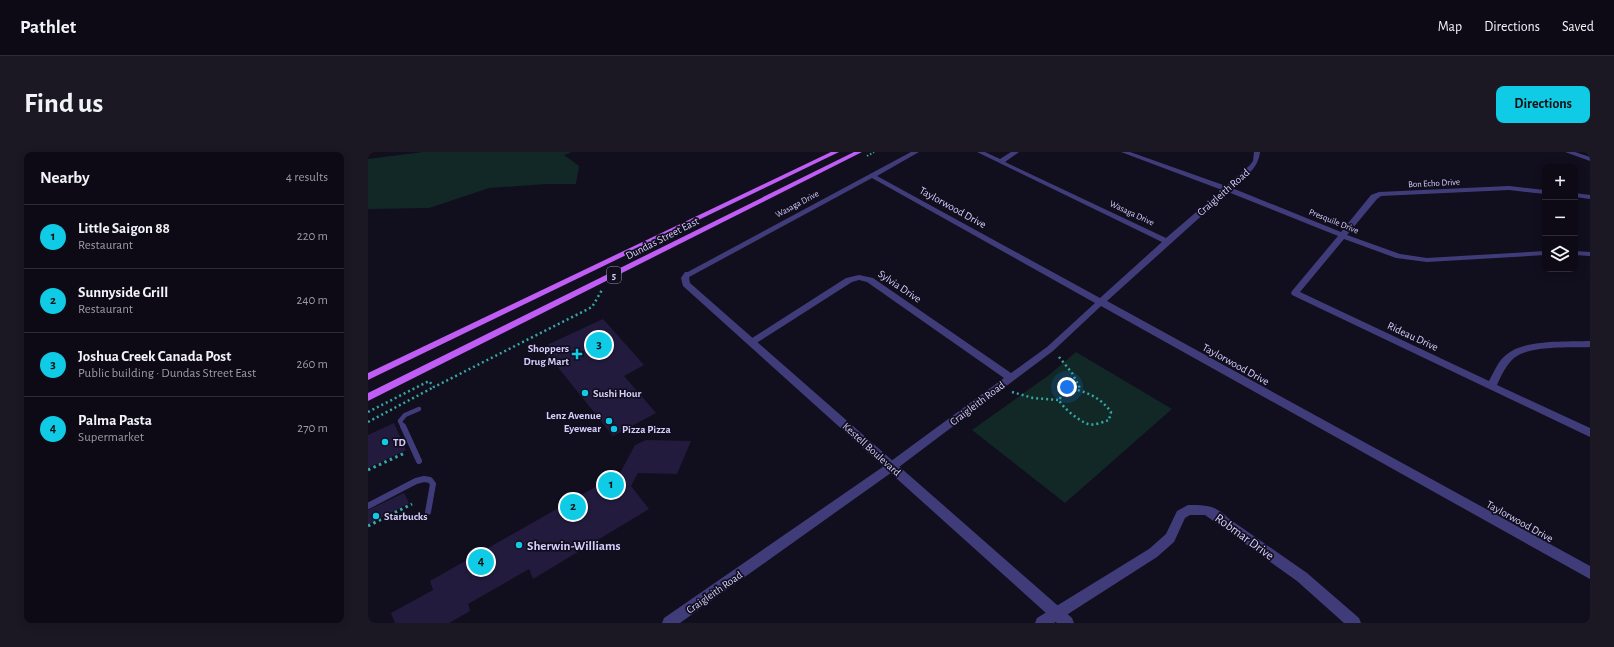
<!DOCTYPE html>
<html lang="en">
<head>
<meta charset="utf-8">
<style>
  body { margin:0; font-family:"Alegreya Sans",sans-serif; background:#1b1823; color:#f1f3f6 }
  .controls { position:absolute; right:12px; top:12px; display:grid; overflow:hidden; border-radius:8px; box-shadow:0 2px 10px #0003 }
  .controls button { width:36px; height:36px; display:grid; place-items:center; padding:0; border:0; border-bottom:1px solid #2d2b35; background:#0d0a16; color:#f1f3f6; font:20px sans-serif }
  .you { position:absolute; left:699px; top:235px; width:14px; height:14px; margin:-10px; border:3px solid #fff; border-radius:50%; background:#1a73e8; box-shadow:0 0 0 6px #1a73e833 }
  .badge { display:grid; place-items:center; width:26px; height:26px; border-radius:50%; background:#10cbe6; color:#111; font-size:13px; font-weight:700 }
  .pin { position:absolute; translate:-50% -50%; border:2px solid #fff; box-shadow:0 1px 4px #0006 }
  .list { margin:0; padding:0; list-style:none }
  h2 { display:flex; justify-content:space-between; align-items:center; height:52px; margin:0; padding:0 16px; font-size:17px }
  h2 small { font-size:13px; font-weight:400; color:#9a9aa1 }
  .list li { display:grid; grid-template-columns:26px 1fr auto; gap:12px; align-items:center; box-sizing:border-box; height:64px; padding:0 16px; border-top:1px solid #2d2b35 }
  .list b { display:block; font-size:15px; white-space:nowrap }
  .list p { margin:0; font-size:13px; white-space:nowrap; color:#9a9aa1 }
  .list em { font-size:13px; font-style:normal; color:#9a9aa1 }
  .icon { flex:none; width:22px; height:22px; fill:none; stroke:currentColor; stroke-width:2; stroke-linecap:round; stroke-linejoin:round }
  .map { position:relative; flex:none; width:1222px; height:471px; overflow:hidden; border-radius:8px }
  header { display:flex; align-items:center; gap:24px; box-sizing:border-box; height:56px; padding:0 20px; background:#0d0a16; border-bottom:1px solid #2d2b35 }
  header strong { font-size:19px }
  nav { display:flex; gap:22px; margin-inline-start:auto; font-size:14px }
  .intro { display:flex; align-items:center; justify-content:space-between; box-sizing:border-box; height:96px; padding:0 24px }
  h1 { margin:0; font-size:28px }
  .button { padding:10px 18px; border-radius:8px; background:#10cbe6; color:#111; font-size:14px; font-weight:700 }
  main { display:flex; gap:24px; padding:0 24px }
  aside { flex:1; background:#0d0a16; border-radius:8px; box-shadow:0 2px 10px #0003 }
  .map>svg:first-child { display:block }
  .green { fill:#112827 }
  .building { fill:#231b3e }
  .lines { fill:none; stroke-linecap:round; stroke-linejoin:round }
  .path-far2 { stroke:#36a8a4; stroke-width:2; stroke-dasharray:1.5 2; stroke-linecap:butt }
  .path-far1 { stroke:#36a8a4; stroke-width:2.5; stroke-dasharray:2 3; stroke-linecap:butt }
  .path { stroke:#36a8a4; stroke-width:3; stroke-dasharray:2.5 3.5; stroke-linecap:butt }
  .service-far1 { stroke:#403c7a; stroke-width:4.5 }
  .service { stroke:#403c7a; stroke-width:6 }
  .minor { fill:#403c7a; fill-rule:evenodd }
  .tertiary { fill:#403c7a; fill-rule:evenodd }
  .primary { fill:#bf5df4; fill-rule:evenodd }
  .poi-dot { fill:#10cbe6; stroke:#110e1e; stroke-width:1.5 }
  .labels { text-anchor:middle; stroke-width:3.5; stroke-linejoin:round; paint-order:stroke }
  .far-street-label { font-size:9px; fill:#d5cefc; stroke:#110e1e }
  .shield { fill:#110e1e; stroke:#9a94b9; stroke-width:1 }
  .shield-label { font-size:10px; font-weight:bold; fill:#d5cefc }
  .street-label { font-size:11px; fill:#d5cefc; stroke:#110e1e }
  .poi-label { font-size:11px; font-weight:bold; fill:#d5cefc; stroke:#110e1e; text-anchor:start }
  .near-street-label { font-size:13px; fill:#d5cefc; stroke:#110e1e }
  .near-poi-label { font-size:13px; font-weight:bold; fill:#d5cefc; stroke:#110e1e; text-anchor:start }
</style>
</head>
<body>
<header>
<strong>Pathlet</strong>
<nav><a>Map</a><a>Directions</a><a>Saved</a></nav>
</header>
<div class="intro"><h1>Find us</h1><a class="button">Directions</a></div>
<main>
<aside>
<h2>Nearby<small>4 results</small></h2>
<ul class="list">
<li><span class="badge">1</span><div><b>Little Saigon 88</b><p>Restaurant</p></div><em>220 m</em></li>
<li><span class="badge">2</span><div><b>Sunnyside Grill</b><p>Restaurant</p></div><em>240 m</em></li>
<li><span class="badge">3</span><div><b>Joshua Creek Canada Post</b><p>Public building · Dundas Street East</p></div><em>260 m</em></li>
<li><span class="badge">4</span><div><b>Palma Pasta</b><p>Supermarket</p></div><em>270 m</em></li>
</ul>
</aside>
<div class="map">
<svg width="1222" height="471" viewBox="0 0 1222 471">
  <rect width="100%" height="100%" fill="#110e1e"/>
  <!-- green -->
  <g class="green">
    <polygon points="55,0 204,0 196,3 211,14 208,32 178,32 121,36 61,56 0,57 0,7"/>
    <polygon points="708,200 804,257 697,351 604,278 681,223"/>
  </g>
  <!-- building -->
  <g class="building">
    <polygon points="235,167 276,213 256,224 288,261 245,284 189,214 177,211 180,201 177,197 181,192"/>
    <polygon points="26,271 38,298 0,316 0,283"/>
    <polygon points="278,288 323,289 309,322 270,321 263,334 281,357 165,427 161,417 100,452 102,459 81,471 27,471 23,461 65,438 62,429 252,321 267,293"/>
    <polygon points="36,341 41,351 0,373 0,358"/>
  </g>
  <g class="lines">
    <!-- path-far2 -->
    <polyline class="path-far2" points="499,4 506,0"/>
    <!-- path-far1 -->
    <g class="path-far1">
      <polyline points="691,205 704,221 713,238"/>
      <path d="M705 237C720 240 734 247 743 260L741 268C735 270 726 274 720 272 711 269 695 256 691 248L695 241Z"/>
      <polyline points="644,240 665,246 691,248"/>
      <polyline points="0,260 61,229 66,235 224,155 234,138"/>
      <polyline points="0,270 66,235"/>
    </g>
    <!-- path -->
    <g class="path">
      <polyline points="0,318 37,301"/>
      <polyline points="0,374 44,352"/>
    </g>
    <!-- service-far1 -->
    <polyline class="service-far1" points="35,275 32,269 37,263 51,257"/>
    <!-- service -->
    <g class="service">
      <polyline points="35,274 51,309"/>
      <polyline points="0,354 48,329 56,327 62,328 65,332 60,360"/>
    </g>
    <!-- minor -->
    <g class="minor">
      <path d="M543 0H551L509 24 732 146 794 90 609 0H617L632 7 643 0H651L637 10 798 86 854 38 753 0H762L858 34 882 13 885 9 886 0H892C890 18 876 25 864 36L973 80 1003 43 1011 40 1141 34 1177 38V42L1141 38 1013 44 1009 47 979 83 1032 102 1059 106 1177 99V103L1059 110 1028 106 976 87 932 140 1121 229C1126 220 1130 209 1138 203 1155 187 1199 190 1222 189V195C1201 196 1163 193 1146 206 1138 213 1133 224 1129 233L1222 276V285L924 143 923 141 924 139 970 84 860 40 739 149 1222 414V427L733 154 685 199 527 318 312 471H294L296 466 519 312 636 226 499 130 491 128 484 130 387 192H381L379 190 381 188 478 126 491 123 505 126 643 221 679 195 727 151 504 26 323 124H320L316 122Z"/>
      <polygon points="1207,41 1222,43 1222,47 1207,45"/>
      <polygon points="1207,99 1222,100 1222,104 1207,103"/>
      <path d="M820 353C838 353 847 353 860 366L939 421 991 466 993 471H976L929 429 837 363H822L817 366 806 390 789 405 686 471H667L669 466 781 397 798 382 809 359Z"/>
    </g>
    <!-- tertiary -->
    <g class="tertiary">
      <polygon points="1197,0 1207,0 1222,5 1222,9"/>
      <polygon points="317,120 320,120 324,122 321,126 322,131 704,466 706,471 689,471 315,134 313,126"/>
    </g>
    <!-- primary -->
    <g class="primary">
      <polygon points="463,0 471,0 0,228 0,221"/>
      <polygon points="486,0 494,0 0,249 0,241"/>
    </g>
  </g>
  <!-- markers -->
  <g class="poi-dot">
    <path d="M207 196h4v4h4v4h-4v4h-4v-4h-4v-4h4z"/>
    <circle cx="217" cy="241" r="4"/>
    <circle cx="241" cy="269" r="4"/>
    <circle cx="246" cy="277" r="4"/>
    <circle cx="17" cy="290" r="4"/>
    <circle cx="8" cy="364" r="4"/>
    <circle cx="151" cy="393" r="4"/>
  </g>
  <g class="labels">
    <!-- far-street labels -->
    <g class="far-street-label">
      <text transform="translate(1066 31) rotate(-3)" y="3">Bon Echo Drive</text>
      <text transform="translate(429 52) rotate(-28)" y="3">Wasaga Drive</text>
      <text transform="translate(764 61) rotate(25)" y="3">Wasaga Drive</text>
      <text transform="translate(966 69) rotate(22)" y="3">Presquile Drive</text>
    </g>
    <!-- shield labels -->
    <rect class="shield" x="239" y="115" width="14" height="16" rx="3"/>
    <g class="shield-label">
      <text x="246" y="127">5</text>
    </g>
    <!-- street labels -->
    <g class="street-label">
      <text transform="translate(855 40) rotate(-41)" y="4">Craigleith Road</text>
      <text transform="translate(585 55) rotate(29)" y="4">Taylorwood Drive</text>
      <text transform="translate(294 86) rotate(-27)" y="4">Dundas Street East</text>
      <text transform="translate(532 134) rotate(34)" y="4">Sylvia Drive</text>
      <text transform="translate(1045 184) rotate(25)" y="4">Rideau Drive</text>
      <text transform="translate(868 212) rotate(29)" y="4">Taylorwood Drive</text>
      <text transform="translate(609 251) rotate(-37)" y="4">Craigleith Road</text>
      <text transform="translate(504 297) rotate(42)" y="4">Kestell Boulevard</text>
      <text transform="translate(1152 369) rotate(29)" y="4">Taylorwood Drive</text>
      <text transform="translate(346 440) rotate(-35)" y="4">Craigleith Road</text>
    </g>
    <!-- poi labels -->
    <g class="poi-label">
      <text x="201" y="200" text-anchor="end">Shoppers<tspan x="201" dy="13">Drug Mart</tspan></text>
      <text x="225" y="245">Sushi Hour</text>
      <text x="233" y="267" text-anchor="end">Lenz Avenue<tspan x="233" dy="13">Eyewear</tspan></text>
      <text x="254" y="281">Pizza Pizza</text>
      <text x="25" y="294">TD</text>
      <text x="16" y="368">Starbucks</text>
    </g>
    <!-- near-street labels -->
    <g class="near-street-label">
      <text transform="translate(877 384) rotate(36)" y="5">Robmar Drive</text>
    </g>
    <!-- near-poi labels -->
    <g class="near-poi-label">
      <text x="159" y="398">Sherwin-Williams</text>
    </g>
  </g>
</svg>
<div class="controls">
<button>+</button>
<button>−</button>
<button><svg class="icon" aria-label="layers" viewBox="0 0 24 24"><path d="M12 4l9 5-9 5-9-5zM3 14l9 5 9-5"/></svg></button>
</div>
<div class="you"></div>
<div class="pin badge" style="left:243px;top:333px">1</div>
<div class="pin badge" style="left:205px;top:355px">2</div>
<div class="pin badge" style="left:231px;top:193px">3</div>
<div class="pin badge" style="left:113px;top:410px">4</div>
</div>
</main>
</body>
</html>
